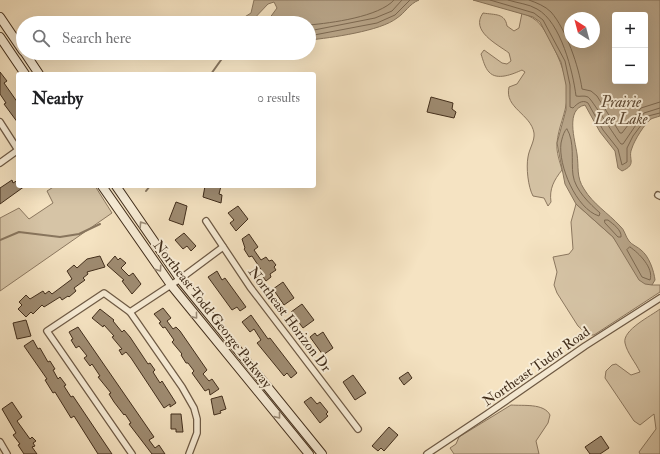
<!DOCTYPE html>
<html lang="en">
<head>
<meta charset="utf-8">
<style>
  body { margin:0; font-family:"IM FELL Double Pica",serif; background:#f6f6f6; color:#202124 }
  .controls { position:absolute; right:12px; top:12px; display:grid; overflow:hidden; border-radius:4px; box-shadow:0 4px 16px #0002 }
  .controls button { width:36px; height:36px; display:grid; place-items:center; padding:0; border:0; border-bottom:1px solid #e0e0e0; background:#fff; color:#202124; font:20px sans-serif }
  .compass { position:absolute; left:564px; top:12px; width:36px; height:36px; border-radius:50%; background:#fff; box-shadow:0 4px 16px #0002; rotate:324deg }
  .list { margin:0; padding:0; list-style:none }
  h2 { display:flex; justify-content:space-between; align-items:center; height:52px; margin:0; padding:0 16px; font-size:17px }
  h2 small { font-size:13px; font-weight:400; color:#757577 }
  .icon { flex:none; width:22px; height:22px; fill:none; stroke:currentColor; stroke-width:2; stroke-linecap:round; stroke-linejoin:round }
  .map { position:relative; flex:none; width:660px; height:454px; overflow:hidden }
  .search { position:absolute; background:#fff; box-shadow:0 4px 16px #0002; left:16px; top:16px; width:300px; height:44px; display:flex; align-items:center; gap:10px; box-sizing:border-box; padding:0 14px; border-radius:22px; color:#757577; font-size:15px }
  .panel { position:absolute; background:#fff; box-shadow:0 4px 16px #0002; left:16px; top:72px; width:300px; height:116px; border-radius:4px }
  .map>svg:first-child { display:block }
  .green { fill:#d6c4a6; stroke:#8c7860 }
  .water { fill:#b8a589; stroke:#88755d; fill-rule:evenodd }
  .lines { fill:none; stroke-linecap:round; stroke-linejoin:round }
  .shore { stroke:#7c6952; stroke-width:1 }
  .stream { stroke:#88755d; stroke-width:2 }
  .building { fill:#9f8c72; stroke:#412d1b }
  .minor-casing { stroke:#6e5a45; stroke-width:8 }
  .secondary-casing { stroke:#412d1b; stroke-width:10 }
  .minor { stroke:#f8edd7; stroke-width:5.5 }
  .secondary { stroke:#f8edd7; stroke-width:8 }
  .oneway { stroke:#9c8d79 }
  .labels { text-anchor:middle; stroke-width:4; stroke-linejoin:round; paint-order:stroke }
  .street-label { font-size:14px; fill:#412d1b; stroke:#f8edd7 }
  .water-label { font-size:15px; font-style:italic; fill:#5f4b36; stroke:#f8edd7 }
</style>
</head>
<body>
<div class="map">
<svg width="660" height="454" viewBox="0 0 660 454">
  <rect width="100%" height="100%" fill="#f5e3c2"/>
  <filter id="stains"><feTurbulence type="fractalNoise" baseFrequency=".005" numOctaves="4"/><feColorMatrix values="0 0 0 0 .2 0 0 0 0 .09 0 0 0 0 .02 0 0 0 .5 -.17"/></filter>
  <radialGradient id="worn" r=".72"><stop offset=".6" stop-color="#630" stop-opacity="0"/><stop offset="1" stop-color="#630" stop-opacity=".3"/></radialGradient>
  <!-- green -->
  <g class="green">
    <path d="M483 13C495 15 505 13 507 26L514 31 519 28 522 13C539 19 543 27 551 42 560 60 568 78 567 98 566 113 558 128 557 143 556 152 560 162 562 170 554 180 549 189 551 202L548 206 544 198 533 196C528 187 526 167 528 157 529 149 535 141 534 133 531 114 504 108 509 87L517 84 525 72 522 70C513 74 497 81 489 72 485 68 483 60 481 54L484 50 502 63 507 64 511 61 509 53C497 44 470 31 483 13Z"/>
    <polygon points="55,186 95,186 112,213 0,291 0,218 19,208 29,219 53,203 47,191"/>
    <polygon points="576,204 613,237 625,254 652,285 660,285 660,292 594,335 588,335 578,326 557,293 554,285 557,272 553,257 569,254 573,249 571,222"/>
    <path d="M660 309V454H640L639 452 656 429 654 414 640 425 634 421 605 378 606 371 612 365 616 364 631 375 640 372C636 363 627 353 625 343 622 330 651 316 660 309Z"/>
    <path d="M511 405C523 406 544 403 550 415L548 423 536 441 539 454H454L450 448 456 444 459 437Z"/>
  </g>
  <!-- water -->
  <g class="water">
    <path d="M254 0H419C409 4 405 13 397 18 381 31 330 38 309 40V23H266L277 8 274 2 268 4 250 23H240L243 18 251 13Z"/>
    <path d="M473 0H660V116C657 117 653 118 651 119 645 123 634 141 632 148 627 159 638 164 622 171L618 168 615 151 600 132 585 105C565 109 575 140 577 154 579 167 576 177 584 189 593 204 608 213 620 226 625 230 625 236 629 241 632 245 638 247 641 250 649 256 654 271 655 280L652 285 645 284 639 280 613 237 576 204 565 184 557 143 566 110V85L561 62 540 22 533 17ZM615 15H645V81H615ZM570 18H594V42H570Z"/>
  </g>
  <g class="lines">
    <!-- shore -->
    <g class="shore">
      <path d="M490 0 534 13 543 20 565 61 570 85V107L573 108C577 104 582 99 588 103L603 130 618 149 622 165 627 162V148L633 136 648 116 660 113"/>
      <path d="M508 0C517 3 529 4 537 9 561 22 573 72 576 96 580 97 584 95 588 97 591 98 615 137 621 144H623L644 113 660 108"/>
      <path d="M529 0C537 3 545 6 551 12 566 29 579 67 582 89L591 91 597 96 620 133H622L641 108 660 102"/>
      <path d="M309 25C331 23 379 17 394 0"/>
      <polyline points="309,31 375,18 392,11 402,0"/>
      <polyline points="309,36 377,23 395,15 410,0"/>
      <path d="M567 129C575 142 571 161 573 175 575 190 590 204 600 213L599 216C576 209 558 165 561 143 562 139 563 134 565 131Z"/>
      <path d="M605 220H608C613 224 622 230 621 237H618L605 223Z"/>
      <path d="M630 247C639 253 654 268 650 280L642 277 627 250Z"/>
    </g>
    <!-- stream -->
    <g class="stream">
      <polyline points="211,74 226,53"/>
      <polyline points="146,191 150,186"/>
      <polyline points="0,240 19,232 60,237 79,234 100,224"/>
    </g>
  </g>
  <!-- building -->
  <g class="building">
    <polygon points="0,72 7,81 4,83 18,103 18,123 4,104 6,103 0,94"/>
    <polygon points="431,97 453,103 452,109 456,112 454,118 427,112"/>
    <polygon points="12,180 13,183 18,180 18,186 25,186 0,204 0,188"/>
    <polygon points="205,186 221,186 219,194 222,195 221,203 203,197"/>
    <polygon points="176,202 187,206 183,225 169,220"/>
    <polygon points="238,206 248,219 236,231 230,223 234,220 228,213"/>
    <polygon points="184,233 196,246 191,251 187,246 183,249 175,240"/>
    <polygon points="249,234 258,247 254,250 261,260 266,257 269,261 272,260 276,265 274,267 276,270 270,274 271,277 266,281 260,273 262,271 252,256 249,257 244,249 245,248 242,239"/>
    <polygon points="100,256 105,267 87,272 88,274 83,278 85,280 74,288 76,291 69,297 68,296 62,300 60,297 44,307 42,305 33,314 31,312 26,317 18,309 22,305 19,302 26,295 30,299 43,291 45,294 49,291 52,294 72,279 67,271 74,265 77,268 87,259"/>
    <polygon points="115,256 118,260 120,258 126,263 121,268 129,276 133,273 141,284 132,294 122,281 124,280 107,265"/>
    <polygon points="217,271 222,280 225,278 246,307 240,311 237,307 232,310 208,277"/>
    <polygon points="283,282 294,298 284,305 273,289"/>
    <polygon points="302,304 314,320 303,328 291,312"/>
    <polygon points="163,308 171,318 167,321 173,329 176,327 180,331 207,370 203,374 209,381 212,379 219,389 210,395 209,389 205,391 192,373 194,371 188,363 186,363 181,355 182,354 172,342 174,340 165,327 163,328 159,323 161,322 154,314"/>
    <polygon points="100,309 114,320 113,321 122,332 124,330 130,337 148,364 150,363 155,370 153,372 160,383 162,381 176,403 170,407 170,404 164,408 131,358 126,352 122,355 119,350 122,349 112,337 114,336 104,325 103,327 92,318"/>
    <polygon points="251,315 268,339 270,338 297,373 291,378 287,373 284,376 257,343 261,340 254,329 250,332 242,322"/>
    <polygon points="26,320 31,336 17,339 13,323"/>
    <polygon points="78,327 154,437 149,440 155,448 159,445 165,454 152,454 129,424 131,423 125,414 124,415 114,402 109,394 111,393 98,377 100,376 92,364 90,366 84,358 87,356 79,346 76,348 71,340 73,339 69,332"/>
    <polygon points="323,332 333,348 323,355 310,337 315,333 317,336"/>
    <polygon points="33,340 38,349 40,348 48,362 50,361 55,369 53,370 58,379 60,377 66,385 64,386 71,397 73,396 112,454 98,454 74,416 71,418 55,392 53,393 45,380 47,379 24,346"/>
    <polygon points="408,372 412,378 404,385 399,378"/>
    <polygon points="353,375 366,393 355,400 343,382"/>
    <polygon points="222,396 226,409 220,411 221,413 214,415 211,399"/>
    <polygon points="311,397 317,404 320,402 328,412 326,414 328,416 320,423 304,402"/>
    <polygon points="12,402 22,417 17,421 30,439 32,437 36,441 33,443 35,446 32,447 37,454 24,454 18,445 20,444 13,435 16,433 2,409"/>
    <polygon points="171,414 181,414 183,432 176,432 176,429 171,429"/>
    <polygon points="389,427 398,435 384,451 381,448 378,451 372,446"/>
    <polygon points="601,436 609,448 600,454 590,454 585,447"/>
  </g>
  <g class="lines">
    <defs>
      <g id="minor">
        <polyline points="0,122 18,150"/>
        <polyline points="0,163 18,150"/>
        <polyline points="658,195 660,196"/>
        <polyline points="206,221 250,287 358,429"/>
        <polyline points="130,312 180,279 223,247"/>
        <polyline points="0,442 7,454"/>
        <polyline points="132,454 47,331 104,293 130,312 182,387 194,408 197,419 197,433 189,454"/>
        <polyline points="427,454 487,414 585,346 660,298"/>
      </g>
      <g id="secondary">
        <polyline points="0,17 23,51"/>
        <polyline points="0,37 25,74"/>
        <polyline points="25,53 39,74"/>
        <polyline points="102,186 171,285 309,454"/>
        <polyline points="116,186 180,279 322,454"/>
      </g>
    </defs>
    <!-- minor casing -->
    <use href="#minor" class="minor-casing"/>
    <!-- secondary casing -->
    <use href="#secondary" class="secondary-casing"/>
    <!-- minor -->
    <use href="#minor" class="minor"/>
    <!-- secondary -->
    <use href="#secondary" class="secondary"/>
  </g>
  <!-- one-way arrows -->
  <defs><path id="oneway-chevron" d="M-2-3.5L2.5 0L-2 3.5" fill="none" stroke-width="1.6" stroke-linecap="round" stroke-linejoin="round"/></defs>
  <g class="oneway">
    <use href="#oneway-chevron" transform="translate(142 224) rotate(-124)"/>
    <use href="#oneway-chevron" transform="translate(159 269) rotate(55)"/>
    <use href="#oneway-chevron" transform="translate(195 316) rotate(51)"/>
    <use href="#oneway-chevron" transform="translate(278 416) rotate(51)"/>
  </g>
  <g class="labels">
    <!-- street labels -->
    <g class="street-label">
      <text transform="translate(213 314) rotate(52)" y="5">Northeast Todd George Parkway</text>
      <text transform="translate(290 319) rotate(53)" y="5">Northeast Horizon Dr</text>
      <text transform="translate(536 366) rotate(-35)" y="5">Northeast Tudor Road</text>
    </g>
    <!-- water labels -->
    <g class="water-label">
      <text x="621" y="107">Prairie<tspan x="621" dy="17">Lee Lake</tspan></text>
    </g>
  </g>
  <rect width="100%" height="100%" filter="url(#stains)"/>
  <rect width="100%" height="100%" fill="url(#worn)"/>
</svg>
<div class="controls">
<button>+</button>
<button>−</button>
</div>
<svg class="compass" viewBox="-18 -18 36 36"><path d="M0-13l5 13h-10z" fill="#e53935"/><path d="M0 13l5-13h-10z" fill="#757577"/></svg>
<div class="search"><svg class="icon" aria-label="search" viewBox="0 0 24 24"><circle cx="10" cy="10" r="6"/><path d="M15 15l6 6"/></svg>Search here</div>
<section class="panel">
<h2>Nearby<small>0 results</small></h2>
<ul class="list">
</ul>
</section>
</div>
</body>
</html>
